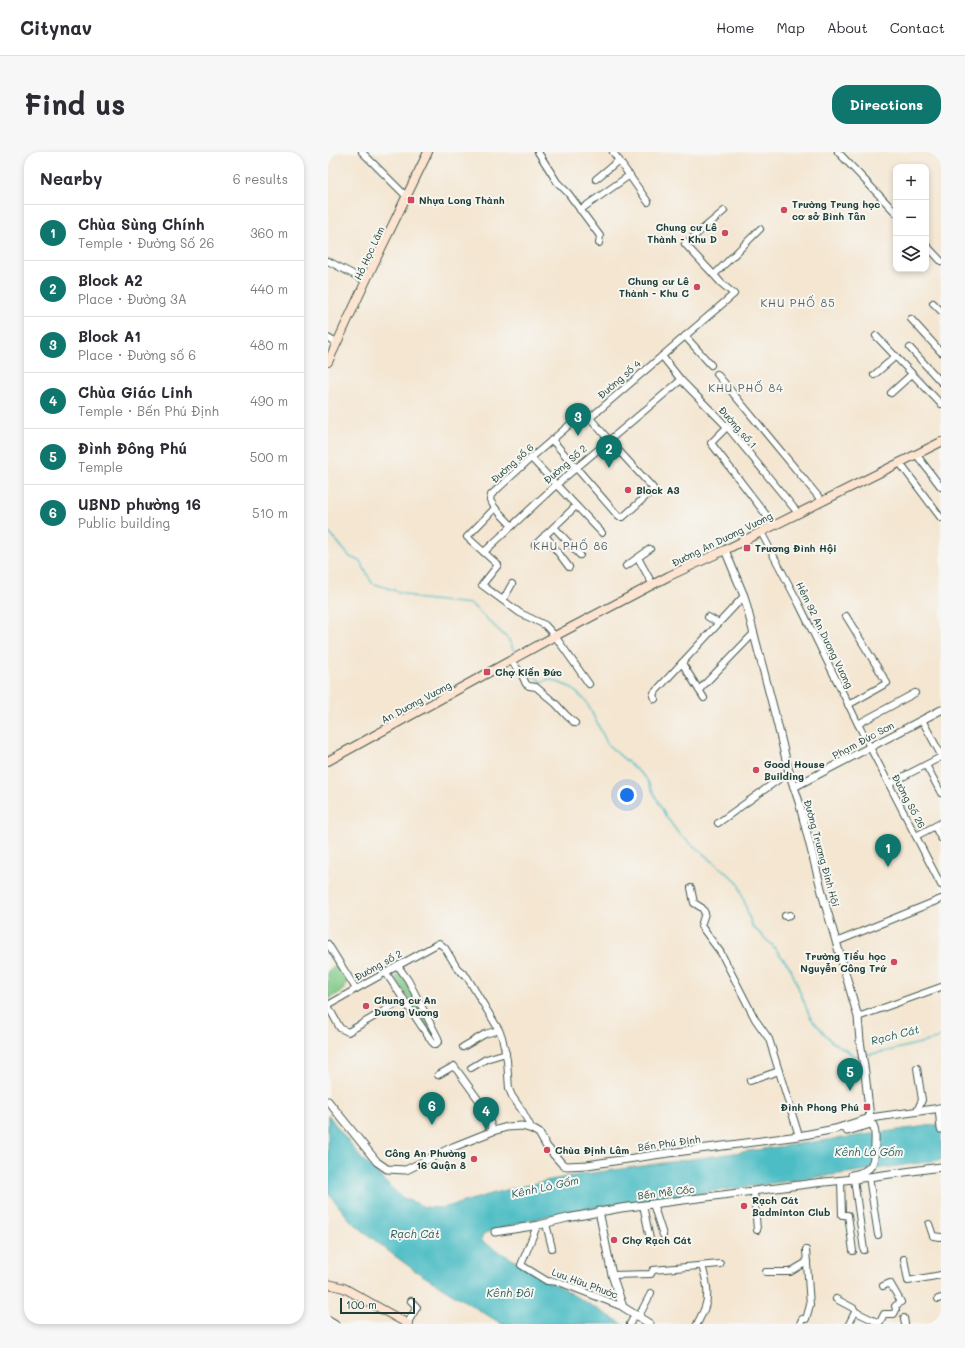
<!DOCTYPE html>
<html lang="en">
<head>
<meta charset="utf-8">
<style>
  body { margin:0; font-family:Mali,sans-serif; background:#f7f7f7; color:#2b2b33 }
  .controls { position:absolute; right:12px; top:12px; display:grid; overflow:hidden; border-radius:8px; box-shadow:0 2px 6px #0003 }
  .controls button { width:36px; height:36px; display:grid; place-items:center; padding:0; border:0; border-bottom:1px solid #e1e1e2; background:#fff; color:#2b2b33; font:20px sans-serif }
  .scale { position:absolute; left:12px; bottom:10px; width:75px; box-sizing:border-box; padding-left:4px; border:2px solid #1f3d34; border-top:0; font-size:11px; line-height:14px; white-space:nowrap; color:#1f3d34; -webkit-text-stroke:3px #f6f6f2; paint-order:stroke }
  .you { position:absolute; left:299px; top:643px; width:14px; height:14px; margin:-10px; border:3px solid #fff; border-radius:50%; background:#1a73e8; box-shadow:0 0 0 6px #1a73e833 }
  .badge { display:grid; place-items:center; width:26px; height:26px; border-radius:50%; background:#0f766e; color:#fff; font-size:13px; font-weight:700 }
  .pin { position:absolute; translate:-50% -33px; filter:drop-shadow(0 1px 2px #0008) }
  .pin::after { content:''; position:absolute; top:21px; width:14px; height:12px; background:inherit; clip-path:polygon(0 0,100% 0,50% 100%) }
  .list { margin:0; padding:0; list-style:none }
  h2 { display:flex; justify-content:space-between; align-items:center; height:52px; margin:0; padding:0 16px; font-size:17px }
  h2 small { font-size:13px; font-weight:400; color:#7c7c81 }
  .list li { display:grid; grid-template-columns:26px 1fr auto; gap:12px; align-items:center; box-sizing:border-box; height:56px; padding:0 16px; border-top:1px solid #e1e1e2 }
  .list b { display:block; font-size:15px; white-space:nowrap }
  .list p { margin:0; font-size:13px; white-space:nowrap; color:#7c7c81 }
  .list em { font-size:13px; font-style:normal; color:#7c7c81 }
  .icon { flex:none; width:22px; height:22px; fill:none; stroke:currentColor; stroke-width:2; stroke-linecap:round; stroke-linejoin:round }
  .map { position:relative; flex:none; width:613px; height:1172px; overflow:hidden; border-radius:16px }
  header { display:flex; align-items:center; gap:24px; box-sizing:border-box; height:56px; padding:0 20px; background:#fff; border-bottom:1px solid #e1e1e2 }
  header strong { font-size:19px }
  nav { display:flex; gap:22px; margin-inline-start:auto; font-size:14px }
  .intro { display:flex; align-items:center; justify-content:space-between; box-sizing:border-box; height:96px; padding:0 24px }
  h1 { margin:0; font-size:28px }
  .button { padding:10px 18px; border-radius:16px; background:#0f766e; color:#fff; font-size:14px; font-weight:700 }
  main { display:flex; gap:24px; padding:0 24px }
  aside { flex:1; background:#fff; border-radius:16px; box-shadow:0 2px 6px #0003 }
  .map>svg:first-child { display:block }
  .green { fill:#7ec986; stroke:#4e835d }
  .water { fill:#4ebdc5; stroke:#367d7c }
  .lines { fill:none; stroke-linecap:round; stroke-linejoin:round }
  .stream { stroke:#4ebdc5; stroke-width:1.5 }
  .minor-casing { stroke:#3f564c; stroke-width:8 }
  .tertiary-casing { stroke:#3f564c; stroke-width:9 }
  .secondary-casing { stroke:#3f564c; stroke-width:10 }
  .minor { stroke:#fff; stroke-width:6 }
  .tertiary { stroke:#fff; stroke-width:7 }
  .secondary { stroke:#fde4d0; stroke-width:8 }
  .poi-dot { fill:#d1495b; stroke:#f6f6f2; stroke-width:1.5 }
  .labels { text-anchor:middle; stroke-width:4; stroke-linejoin:round; paint-order:stroke }
  .poi-label { font-size:10px; font-weight:bold; fill:#1f3d34; stroke:#f6f6f2; text-anchor:start }
  .street-label { font-size:10px; fill:#1f3d34; stroke:#f6f6f2 }
  .neighbourhood-label { font-size:11px; letter-spacing:1px; fill:#5f6265; stroke:#f6f6f2 }
  .water-label { font-size:11px; font-style:italic; fill:#2b5d58; stroke:#f6f6f2 }
</style>
</head>
<body>
<header>
<strong>Citynav</strong>
<nav><a>Home</a><a>Map</a><a>About</a><a>Contact</a></nav>
</header>
<div class="intro"><h1>Find us</h1><a class="button">Directions</a></div>
<main>
<aside>
<h2>Nearby<small>6 results</small></h2>
<ul class="list">
<li><span class="badge">1</span><div><b>Chùa Sùng Chính</b><p>Temple · Đường Số 26</p></div><em>360 m</em></li>
<li><span class="badge">2</span><div><b>Block A2</b><p>Place · Đường 3A</p></div><em>440 m</em></li>
<li><span class="badge">3</span><div><b>Block A1</b><p>Place · Đường số 6</p></div><em>480 m</em></li>
<li><span class="badge">4</span><div><b>Chùa Giác Linh</b><p>Temple · Bến Phú Định</p></div><em>490 m</em></li>
<li><span class="badge">5</span><div><b>Đình Đông Phú</b><p>Temple</p></div><em>500 m</em></li>
<li><span class="badge">6</span><div><b>UBND phường 16</b><p>Public building</p></div><em>510 m</em></li>
</ul>
</aside>
<div class="map">
<svg width="613" height="1172" viewBox="0 0 613 1172">
  <rect width="100%" height="100%" fill="#f6f6f2"/>
  <filter id="ink" filterUnits="userSpaceOnUse"><feTurbulence type="fractalNoise" baseFrequency=".025" numOctaves="2"/><feDisplacementMap in="SourceGraphic" scale="8" xChannelSelector="R" yChannelSelector="G"/><feConvolveMatrix kernelMatrix="1 2 1 2 8 2 1 2 1" color-interpolation-filters="sRGB"/></filter>
  <filter id="wash" filterUnits="userSpaceOnUse"><feTurbulence type="fractalNoise" baseFrequency=".012" numOctaves="4" result="noise"/><feDisplacementMap in="SourceGraphic" scale="16" xChannelSelector="R" yChannelSelector="G"/><feGaussianBlur stdDeviation="0.9" result="paint"/><feColorMatrix in="noise" values="0 0 0 0 0 0 0 0 0 0 0 0 0 0 0 0 0 1.4 0 .05"/><feComposite in="paint" operator="in"/></filter>
  <g filter="url(#wash)">
    <rect width="100%" height="100%" fill="#f4e6d1"/>
    <!-- green -->
    <g class="green">
      <path d="M9 813C23 834 22 835 0 847V819Z"/>
      <polygon points="71,822 74,823 108,888 106,886 67,825"/>
    </g>
    <!-- water -->
    <polygon class="water" points="0,963 33,1006 66,1038 75,1046 97,1055 115,1056 170,1040 222,1028 257,1022 613,972 613,1008 271,1055 219,1064 162,1079 155,1082 153,1089 295,1172 174,1172 86,1118 59,1098 22,1068 0,1041"/>
    <g class="lines">
      <!-- stream -->
      <g class="stream">
        <polyline points="0,380 7,387 22,405 32,409 44,431 93,447 143,452 181,488 188,503"/>
        <polyline points="190,508 194,516 214,530 221,527 242,535 258,549 280,593 318,626 337,663 351,682 410,730 424,774 444,793 462,815 482,865 503,889 527,904 531,904"/>
        <polyline points="537,903 560,899 609,887 613,884"/>
      </g>
    </g>
  </g>
  <g filter="url(#ink)">
    <g class="lines">
      <defs>
        <g id="minor">
          <polyline points="34,0 79,45"/>
          <polyline points="210,0 229,30 240,41 272,84 271,91"/>
          <polyline points="285,0 320,50"/>
          <polyline points="510,0 568,61"/>
          <polyline points="268,27 291,8"/>
          <polyline points="252,58 302,23"/>
          <polyline points="598,93 613,109"/>
          <polyline points="0,109 38,129"/>
          <polyline points="386,123 357,92 396,59"/>
          <polyline points="605,151 613,159"/>
          <polyline points="583,167 613,200"/>
          <polyline points="357,184 383,213"/>
          <polyline points="548,184 613,252"/>
          <polyline points="0,186 9,191"/>
          <polyline points="582,196 613,230"/>
          <polyline points="334,204 353,228 402,278 470,361"/>
          <polyline points="389,222 494,349"/>
          <polyline points="546,223 568,204"/>
          <polyline points="563,241 584,222"/>
          <polyline points="262,266 406,142 393,131 386,123 432,77"/>
          <polyline points="399,275 383,291 446,373"/>
          <polyline points="224,288 291,365 295,365 325,338 325,336 281,288 262,266"/>
          <polyline points="588,302 613,335"/>
          <polyline points="203,306 274,381"/>
          <polyline points="571,310 613,366"/>
          <polyline points="167,356 184,374"/>
          <polyline points="226,375 252,403"/>
          <polyline points="433,380 471,452 530,572 613,733"/>
          <polyline points="217,383 241,415"/>
          <polyline points="207,393 248,354"/>
          <polyline points="156,400 228,333 353,228"/>
          <polyline points="310,406 325,433"/>
          <polyline points="298,414 322,397"/>
          <polyline points="175,448 184,432"/>
          <polyline points="518,464 559,531 520,553"/>
          <polyline points="380,465 391,471"/>
          <polyline points="183,509 193,521 198,532 201,534 208,535 228,552 238,563 247,571"/>
          <polyline points="354,511 376,546"/>
          <polyline points="261,532 227,484 217,473 192,461 154,433 170,413 139,385 167,356 162,348 163,343 203,306 253,263 262,266"/>
          <polyline points="371,538 426,481"/>
          <polyline points="327,547 325,544 326,541 416,444"/>
          <polyline points="594,568 613,603"/>
          <polyline points="530,572 587,541"/>
          <polyline points="598,613 613,641"/>
          <polyline points="561,632 613,605"/>
          <polyline points="390,671 461,620"/>
          <polyline points="607,675 613,686"/>
          <polyline points="588,684 613,671"/>
          <polyline points="363,736 366,751 374,756 377,761 373,774 393,801 427,867 441,887 471,984"/>
          <polyline points="457,764 462,763"/>
          <polyline points="508,790 613,747"/>
          <polyline points="0,792 28,837"/>
          <polyline points="58,821 104,890 106,892 108,892 111,889 110,886 80,828 70,814"/>
          <polyline points="0,853 28,837 111,791 117,796 129,816 139,825 171,878 174,885 179,908 181,937 184,944 195,960 204,977"/>
          <polyline points="0,854 12,876 20,880 76,847"/>
          <polyline points="530,865 613,835"/>
          <polyline points="135,895 157,882 171,878"/>
          <polyline points="143,916 158,907 178,901"/>
          <polyline points="110,923 126,914 155,954 159,961 165,979"/>
          <polyline points="422,929 451,919"/>
          <polyline points="589,959 594,948 589,916"/>
          <polyline points="541,1025 550,1083"/>
          <polyline points="526,1027 536,1098"/>
          <polyline points="513,1029 514,1063 520,1063 525,1099"/>
          <polyline points="426,1040 429,1078"/>
          <polyline points="325,1052 335,1083"/>
          <polyline points="315,1053 322,1087"/>
          <polyline points="218,1072 224,1096"/>
          <polyline points="601,1072 605,1084 613,1085"/>
          <polyline points="209,1074 193,1113 219,1129 231,1130 295,1155"/>
          <polyline points="576,1107 580,1129 613,1123"/>
          <polyline points="438,1120 462,1120 479,1110"/>
          <polyline points="284,1123 323,1122 325,1118 392,1112"/>
          <polyline points="508,1147 525,1156 528,1160"/>
          <polyline points="610,1147 613,1146"/>
          <polyline points="311,1164 323,1141"/>
          <polyline points="576,1166 577,1172"/>
          <polyline points="0,1168 7,1172"/>
          <polyline points="79,1172 89,1155 83,1149"/>
          <polyline points="302,1172 307,1162"/>
          <path d="M369 1172C372 1166 375 1161 377 1155 382 1141 378 1127 374 1114"/>
          <polyline points="472,1172 474,1167 478,1167 482,1153 478,1098"/>
          <polyline points="521,1172 526,1162 528,1160 549,1170 552,1170 556,1162 566,1162 568,1158 567,1154 573,1150 562,1131 555,1134"/>
        </g>
        <g id="tertiary">
          <polyline points="397,398 416,444 449,570 461,620 471,650 496,748 530,865 532,889 537,921 542,966"/>
          <polyline points="466,635 613,558"/>
          <polyline points="0,949 49,1010 59,1017 78,1018 125,995 165,979 179,975 194,974 204,977 211,981 219,995 235,1013 239,1014 259,1013 333,1002 471,984 507,977 542,966 613,956"/>
          <polyline points="611,956 613,977"/>
          <path d="M519 979 543 972 545 973C548 979 547 986 547 992 547 1010 545 1020 524 1023"/>
          <polyline points="271,1059 284,1123 295,1155 322,1172"/>
          <polyline points="167,1080 211,1073 239,1066 293,1056 487,1031 526,1027 613,1015"/>
        </g>
        <g id="secondary">
          <polyline points="0,210 49,105 100,0"/>
          <polyline points="0,609 227,484 341,424 397,398 613,290"/>
          <polyline points="0,1132 16,1136 80,1172"/>
        </g>
      </defs>
      <!-- minor casing -->
      <use href="#minor" class="minor-casing"/>
      <!-- tertiary casing -->
      <use href="#tertiary" class="tertiary-casing"/>
      <!-- secondary casing -->
      <use href="#secondary" class="secondary-casing"/>
      <!-- minor -->
      <use href="#minor" class="minor"/>
      <!-- tertiary -->
      <use href="#tertiary" class="tertiary"/>
      <!-- secondary -->
      <use href="#secondary" class="secondary"/>
    </g>
  </g>
  <!-- markers -->
  <g class="poi-dot">
    <rect x="79" y="44" width="8" height="8" rx="2"/>
    <circle cx="456" cy="58" r="4"/>
    <circle cx="397" cy="81" r="4"/>
    <circle cx="369" cy="135" r="4"/>
    <circle cx="300" cy="338" r="4"/>
    <rect x="415" y="392" width="8" height="8" rx="2"/>
    <rect x="155" y="516" width="8" height="8" rx="2"/>
    <circle cx="428" cy="618" r="4"/>
    <circle cx="566" cy="810" r="4"/>
    <circle cx="38" cy="854" r="4"/>
    <rect x="535" y="951" width="8" height="8" rx="2"/>
    <circle cx="219" cy="998" r="4"/>
    <circle cx="146" cy="1007" r="4"/>
    <circle cx="416" cy="1054" r="4"/>
    <circle cx="286" cy="1088" r="4"/>
  </g>
  <g class="labels">
    <!-- poi labels -->
    <g class="poi-label">
      <text x="91" y="52">Nhựa Long Thành</text>
      <text x="464" y="56">Trường Trung học<tspan x="464" dy="12">cơ sở Bình Tân</tspan></text>
      <text x="389" y="79" text-anchor="end">Chung cư Lê<tspan x="389" dy="12">Thành - Khu D</tspan></text>
      <text x="361" y="133" text-anchor="end">Chung cư Lê<tspan x="361" dy="12">Thành - Khu C</tspan></text>
      <text x="308" y="342">Block A3</text>
      <text x="427" y="400">Trương Đình Hội</text>
      <text x="167" y="524">Chợ Kiến Đức</text>
      <text x="436" y="616">Good House<tspan x="436" dy="12">Building</tspan></text>
      <text x="558" y="808" text-anchor="end">Trường Tiểu học<tspan x="558" dy="12">Nguyễn Công Trứ</tspan></text>
      <text x="46" y="852">Chung cư An<tspan x="46" dy="12">Dương Vương</tspan></text>
      <text x="531" y="959" text-anchor="end">Đình Phong Phú</text>
      <text x="227" y="1002">Chùa Định Lâm</text>
      <text x="138" y="1005" text-anchor="end">Công An Phường<tspan x="138" dy="12">16 Quận 8</tspan></text>
      <text x="424" y="1052">Rạch Cát<tspan x="424" dy="12">Badminton Club</tspan></text>
      <text x="294" y="1092">Chợ Rạch Cát</text>
    </g>
    <!-- street labels -->
    <g class="street-label">
      <text transform="translate(41 101) rotate(-65)" y="4">Hồ Học Lãm</text>
      <text transform="translate(291 227) rotate(-41)" y="4">Đường số 4</text>
      <text transform="translate(410 275) rotate(49)" y="4">Đường số 1</text>
      <text transform="translate(184 311) rotate(-42)" y="4">Đường số 6</text>
      <text transform="translate(237 312) rotate(-41)" y="4">Đường Số 2</text>
      <text transform="translate(394 387) rotate(-26)" y="4">Đường An Dương Vương</text>
      <text transform="translate(497 483) rotate(64)" y="4">Hẻm 92 An Dương Vương</text>
      <text transform="translate(88 550) rotate(-28)" y="4">An Dương Vương</text>
      <text transform="translate(535 588) rotate(-28)" y="4">Phạm Đức Sơn</text>
      <text transform="translate(581 649) rotate(62)" y="4">Đường Số 26</text>
      <text transform="translate(494 701) rotate(75)" y="4">Đường Trương Đình Hội</text>
      <text transform="translate(50 813) rotate(-29)" y="4">Đường số 2</text>
      <text transform="translate(341 991) rotate(-8)" y="4">Bến Phú Định</text>
      <text transform="translate(338 1040) rotate(-7)" y="4">Bến Mễ Cốc</text>
      <text transform="translate(257 1131) rotate(20)" y="4">Lưu Hữu Phước</text>
    </g>
    <!-- neighbourhood labels -->
    <g class="neighbourhood-label">
      <text x="470" y="155">KHU PHỐ 85</text>
      <text x="418" y="240">KHU PHỐ 84</text>
      <text x="243" y="398">KHU PHỐ 86</text>
    </g>
    <!-- water labels -->
    <g class="water-label">
      <text transform="translate(567 883) rotate(-14)" y="4">Rạch Cát</text>
      <text x="541" y="1004">Kênh Lò Gốm</text>
      <text transform="translate(217 1035) rotate(-12)" y="4">Kênh Lò Gốm</text>
      <text x="87" y="1086">Rạch Cát</text>
      <text x="182" y="1145">Kênh Đôi</text>
    </g>
  </g>
</svg>
<div class="controls">
<button>+</button>
<button>−</button>
<button><svg class="icon" aria-label="layers" viewBox="0 0 24 24"><path d="M12 4l9 5-9 5-9-5zM3 14l9 5 9-5"/></svg></button>
</div>
<div class="scale">100 m</div>
<div class="you"></div>
<div class="pin badge" style="left:560px;top:715px">1</div>
<div class="pin badge" style="left:281px;top:316px">2</div>
<div class="pin badge" style="left:250px;top:284px">3</div>
<div class="pin badge" style="left:158px;top:978px">4</div>
<div class="pin badge" style="left:522px;top:939px">5</div>
<div class="pin badge" style="left:104px;top:973px">6</div>
</div>
</main>
</body>
</html>
